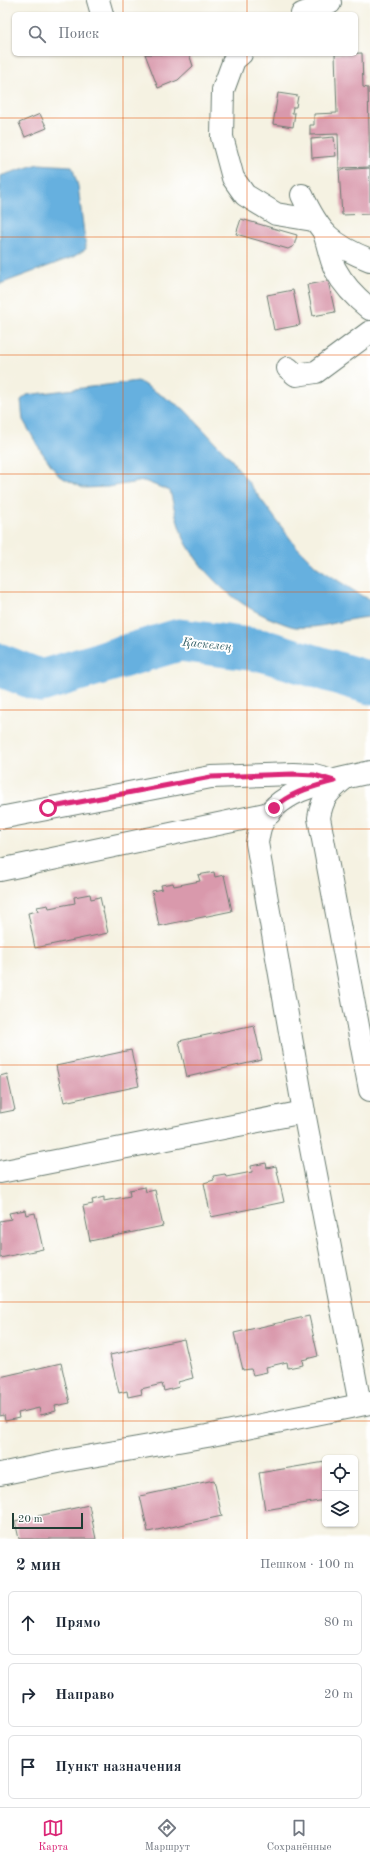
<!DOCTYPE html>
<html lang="ru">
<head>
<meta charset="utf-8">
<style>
  body { margin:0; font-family:"Old Standard TT",serif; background:#f2f2f3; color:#1f2937 }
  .controls { position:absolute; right:12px; bottom:12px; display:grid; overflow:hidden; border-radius:6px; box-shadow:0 1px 3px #0004 }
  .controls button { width:36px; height:36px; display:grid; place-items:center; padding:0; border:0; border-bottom:1px solid #e0e1e3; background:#fff; color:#1f2937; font:20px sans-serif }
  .scale { position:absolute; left:12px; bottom:10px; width:71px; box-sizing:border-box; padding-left:4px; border:2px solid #1f3d34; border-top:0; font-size:11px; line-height:14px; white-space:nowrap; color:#1f3d34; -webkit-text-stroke:3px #fff; paint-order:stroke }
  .stop { position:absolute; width:12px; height:12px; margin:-9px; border:3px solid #db2777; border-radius:50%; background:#fff }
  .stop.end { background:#db2777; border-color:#fff; box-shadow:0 1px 4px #0008 }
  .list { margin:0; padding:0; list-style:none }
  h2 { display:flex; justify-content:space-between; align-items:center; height:52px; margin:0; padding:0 16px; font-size:17px }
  h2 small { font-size:13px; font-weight:400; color:#747a83 }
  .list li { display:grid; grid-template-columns:26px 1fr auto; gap:12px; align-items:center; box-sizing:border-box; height:64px; margin:0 8px 8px; padding:0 8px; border:1px solid #e0e1e3; border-radius:6px }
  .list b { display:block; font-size:15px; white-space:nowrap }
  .list em { font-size:13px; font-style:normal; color:#747a83 }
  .icon { flex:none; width:22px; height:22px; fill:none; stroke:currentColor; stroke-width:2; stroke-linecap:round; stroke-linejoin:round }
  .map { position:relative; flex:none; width:370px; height:1539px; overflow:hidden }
  .search { position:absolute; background:#fff; box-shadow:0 1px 3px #0004; left:12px; right:12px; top:12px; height:44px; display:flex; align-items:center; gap:10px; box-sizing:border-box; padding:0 14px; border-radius:6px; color:#747a83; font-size:15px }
  .sheet { height:268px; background:#fff }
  nav { display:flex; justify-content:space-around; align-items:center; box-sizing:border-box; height:56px; border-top:1px solid #e0e1e3; background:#fff; font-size:11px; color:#747a83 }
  nav a { display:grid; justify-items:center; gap:2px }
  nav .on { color:#db2777 }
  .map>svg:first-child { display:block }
  .water { fill:#66b0df; stroke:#42768a }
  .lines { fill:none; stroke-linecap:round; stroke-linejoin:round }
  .river { stroke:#66b0df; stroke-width:43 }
  .building { fill:#d999ac }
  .minor-casing { stroke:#6a7c71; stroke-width:24 }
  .minor { stroke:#fff; stroke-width:22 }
  .route { stroke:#db2777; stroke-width:5 }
  .grid { fill:none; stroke:#e8590c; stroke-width:1; stroke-opacity:0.55 }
  .labels { text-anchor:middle; stroke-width:4; stroke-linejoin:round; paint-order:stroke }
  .water-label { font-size:12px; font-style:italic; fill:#346067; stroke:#fff }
</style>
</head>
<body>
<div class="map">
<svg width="370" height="1539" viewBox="0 0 370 1539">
  <rect width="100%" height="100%" fill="#fff"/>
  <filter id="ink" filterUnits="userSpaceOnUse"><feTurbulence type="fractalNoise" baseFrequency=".025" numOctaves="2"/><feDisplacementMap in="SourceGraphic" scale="8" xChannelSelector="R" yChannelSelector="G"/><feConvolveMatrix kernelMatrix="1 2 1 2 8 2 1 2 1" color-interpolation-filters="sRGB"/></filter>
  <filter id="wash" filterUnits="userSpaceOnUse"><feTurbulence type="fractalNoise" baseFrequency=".012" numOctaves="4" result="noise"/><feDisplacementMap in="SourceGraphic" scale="16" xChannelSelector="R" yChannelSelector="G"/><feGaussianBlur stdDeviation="0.9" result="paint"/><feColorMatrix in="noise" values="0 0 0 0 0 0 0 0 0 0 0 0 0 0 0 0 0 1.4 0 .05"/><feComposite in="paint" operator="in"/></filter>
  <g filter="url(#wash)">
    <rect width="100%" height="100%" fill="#f5f2e2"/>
    <!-- water -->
    <g class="water">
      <polygon points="38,164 72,166 78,186 86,249 73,257 0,284 0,176"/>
      <path d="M138 381 184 409 231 459 295 545 317 567 362 596 370 599V617C345 618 321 630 295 627 289 626 283 623 277 621 242 608 211 583 191 551 179 534 175 511 170 491L144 481 108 487 83 488 59 476 41 451 23 420 21 400 27 395Z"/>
    </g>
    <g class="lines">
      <!-- river -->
      <polyline class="river" points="0,665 41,681 179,640 265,651 370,683"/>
    </g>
    <g id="blocks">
      <!-- building -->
      <g class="building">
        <polygon points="362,53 363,87 368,88 370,167 339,168 338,134 310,135 310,125 314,125 314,114 337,113 335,54"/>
        <polygon points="145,54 189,54 193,66 178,80 158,88"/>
        <polygon points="278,93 298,96 296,107 293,107 292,113 295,113 293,127 273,124"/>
        <polygon points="40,114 47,128 25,137 19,123"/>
        <polygon points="334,137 336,156 312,158 311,139"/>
        <polygon points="370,168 370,214 342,215 339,170"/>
        <polygon points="241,219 297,235 294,246 288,249 236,234"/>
        <polygon points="328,281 335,312 313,316 307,285"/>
        <polygon points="293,290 300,325 274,330 267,295"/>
        <polygon points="214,872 215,877 224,875 232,911 159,926 152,891 162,889 161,885 173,883 174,886 200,881 198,875"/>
        <polygon points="90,894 91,899 100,897 108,933 35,948 28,913 38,911 37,907 48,905 49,908 75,903 74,897"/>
        <polygon points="254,1025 262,1060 187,1077 179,1041"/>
        <polygon points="131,1050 139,1086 64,1102 56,1066"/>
        <polygon points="7,1074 15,1110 0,1113 0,1076"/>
        <polygon points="266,1163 267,1168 276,1166 284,1202 211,1217 204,1183 214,1180 213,1176 225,1174 226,1177 252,1172 251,1166"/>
        <polygon points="145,1187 146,1192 155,1190 163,1226 90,1241 83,1206 93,1204 92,1200 104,1197 104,1201 130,1196 129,1190"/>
        <polygon points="25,1210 26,1215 35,1213 43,1249 0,1258 0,1221 11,1219 9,1213"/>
        <polygon points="309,1316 318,1356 302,1360 303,1365 288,1368 287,1362 266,1367 267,1372 253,1375 251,1369 243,1370 234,1333"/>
        <polygon points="184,1339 193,1378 178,1382 179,1387 164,1391 162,1384 141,1389 142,1394 128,1397 127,1391 119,1393 110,1355"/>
        <polygon points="61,1363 70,1403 55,1406 56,1411 41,1415 39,1408 18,1413 19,1418 5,1421 4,1415 0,1416 0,1377"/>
        <polygon points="325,1462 325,1500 265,1510 259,1473"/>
        <polygon points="214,1480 222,1516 148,1532 140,1496"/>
        <polygon points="89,1505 96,1539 19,1539 15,1521"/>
      </g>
    </g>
  </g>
  <g filter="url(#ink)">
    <use href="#blocks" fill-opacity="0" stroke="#6a7c71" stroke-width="1"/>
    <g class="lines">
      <defs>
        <g id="minor">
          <polyline points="98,0 102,14"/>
          <polyline points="302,14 330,3"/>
          <polyline points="241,54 234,60 223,90 222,137 233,178 245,195 276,214 313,220"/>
          <path d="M302 195C319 232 331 245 370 260"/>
          <path d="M324 233C328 244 330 258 335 269 343 284 356 298 370 309"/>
          <polyline points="288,368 296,375 316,372 370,332"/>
          <path d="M344 779C328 792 322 798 319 818L370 1090"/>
          <polyline points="0,818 211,777 293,774 314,775 329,779"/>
          <polyline points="0,870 270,813"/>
          <polyline points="0,1172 304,1112"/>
          <path d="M360 1404 304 1112 257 843C258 837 259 830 261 825 281 786 333 781 370 772"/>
          <polyline points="0,1474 63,1461 207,1436 370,1403"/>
        </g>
      </defs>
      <!-- minor casing -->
      <use href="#minor" class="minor-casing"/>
      <!-- minor -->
      <use href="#minor" class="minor"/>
    </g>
  </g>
  <g class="lines" filter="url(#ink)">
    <!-- route -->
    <path class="route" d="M48 808 211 777 293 774 314 775 334 781C313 787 290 792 274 808"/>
  </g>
  <!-- grid -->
  <path class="grid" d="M123 0V14M247 0V14M123 54V1539M247 54V1539M0 118H370M0 237H370M0 355H370M0 474H370M0 592H370M0 710H370M0 829H370M0 947H370M0 1065H370M0 1184H370M0 1302H370M0 1421H370"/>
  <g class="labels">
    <!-- water labels -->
    <g class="water-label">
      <text transform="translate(207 644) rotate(6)" y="4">Қаскелең</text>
    </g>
  </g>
</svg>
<div class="controls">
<button><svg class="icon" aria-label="locate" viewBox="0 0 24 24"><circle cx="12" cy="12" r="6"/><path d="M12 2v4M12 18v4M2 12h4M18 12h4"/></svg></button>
<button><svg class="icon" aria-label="layers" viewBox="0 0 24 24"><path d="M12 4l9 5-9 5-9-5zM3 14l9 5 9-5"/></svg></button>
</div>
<div class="scale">20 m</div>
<div class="stop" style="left:48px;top:808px"></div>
<div class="stop end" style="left:274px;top:808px"></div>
<div class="search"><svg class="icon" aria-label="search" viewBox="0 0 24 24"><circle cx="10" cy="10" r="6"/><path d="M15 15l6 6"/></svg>Поиск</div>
</div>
<section class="sheet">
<h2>2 мин<small>Пешком · 100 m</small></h2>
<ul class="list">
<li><svg class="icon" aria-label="ahead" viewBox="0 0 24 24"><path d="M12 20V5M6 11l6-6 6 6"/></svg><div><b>Прямо</b></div><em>80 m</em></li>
<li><svg class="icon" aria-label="right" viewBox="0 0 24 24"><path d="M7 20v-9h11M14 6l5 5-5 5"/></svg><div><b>Направо</b></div><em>20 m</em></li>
<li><svg class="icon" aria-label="arrive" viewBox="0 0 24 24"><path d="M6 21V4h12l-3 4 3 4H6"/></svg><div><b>Пункт назначения</b></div></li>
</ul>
</section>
<nav>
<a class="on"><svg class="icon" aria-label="map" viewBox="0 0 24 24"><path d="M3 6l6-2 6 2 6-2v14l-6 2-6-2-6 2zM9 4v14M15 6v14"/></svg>Карта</a>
<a><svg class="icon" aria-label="directions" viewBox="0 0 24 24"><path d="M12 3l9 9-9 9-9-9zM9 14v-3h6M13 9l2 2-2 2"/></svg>Маршрут</a>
<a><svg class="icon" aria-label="saved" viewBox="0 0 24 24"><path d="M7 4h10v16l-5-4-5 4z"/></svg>Сохранённые</a>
</nav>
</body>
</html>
